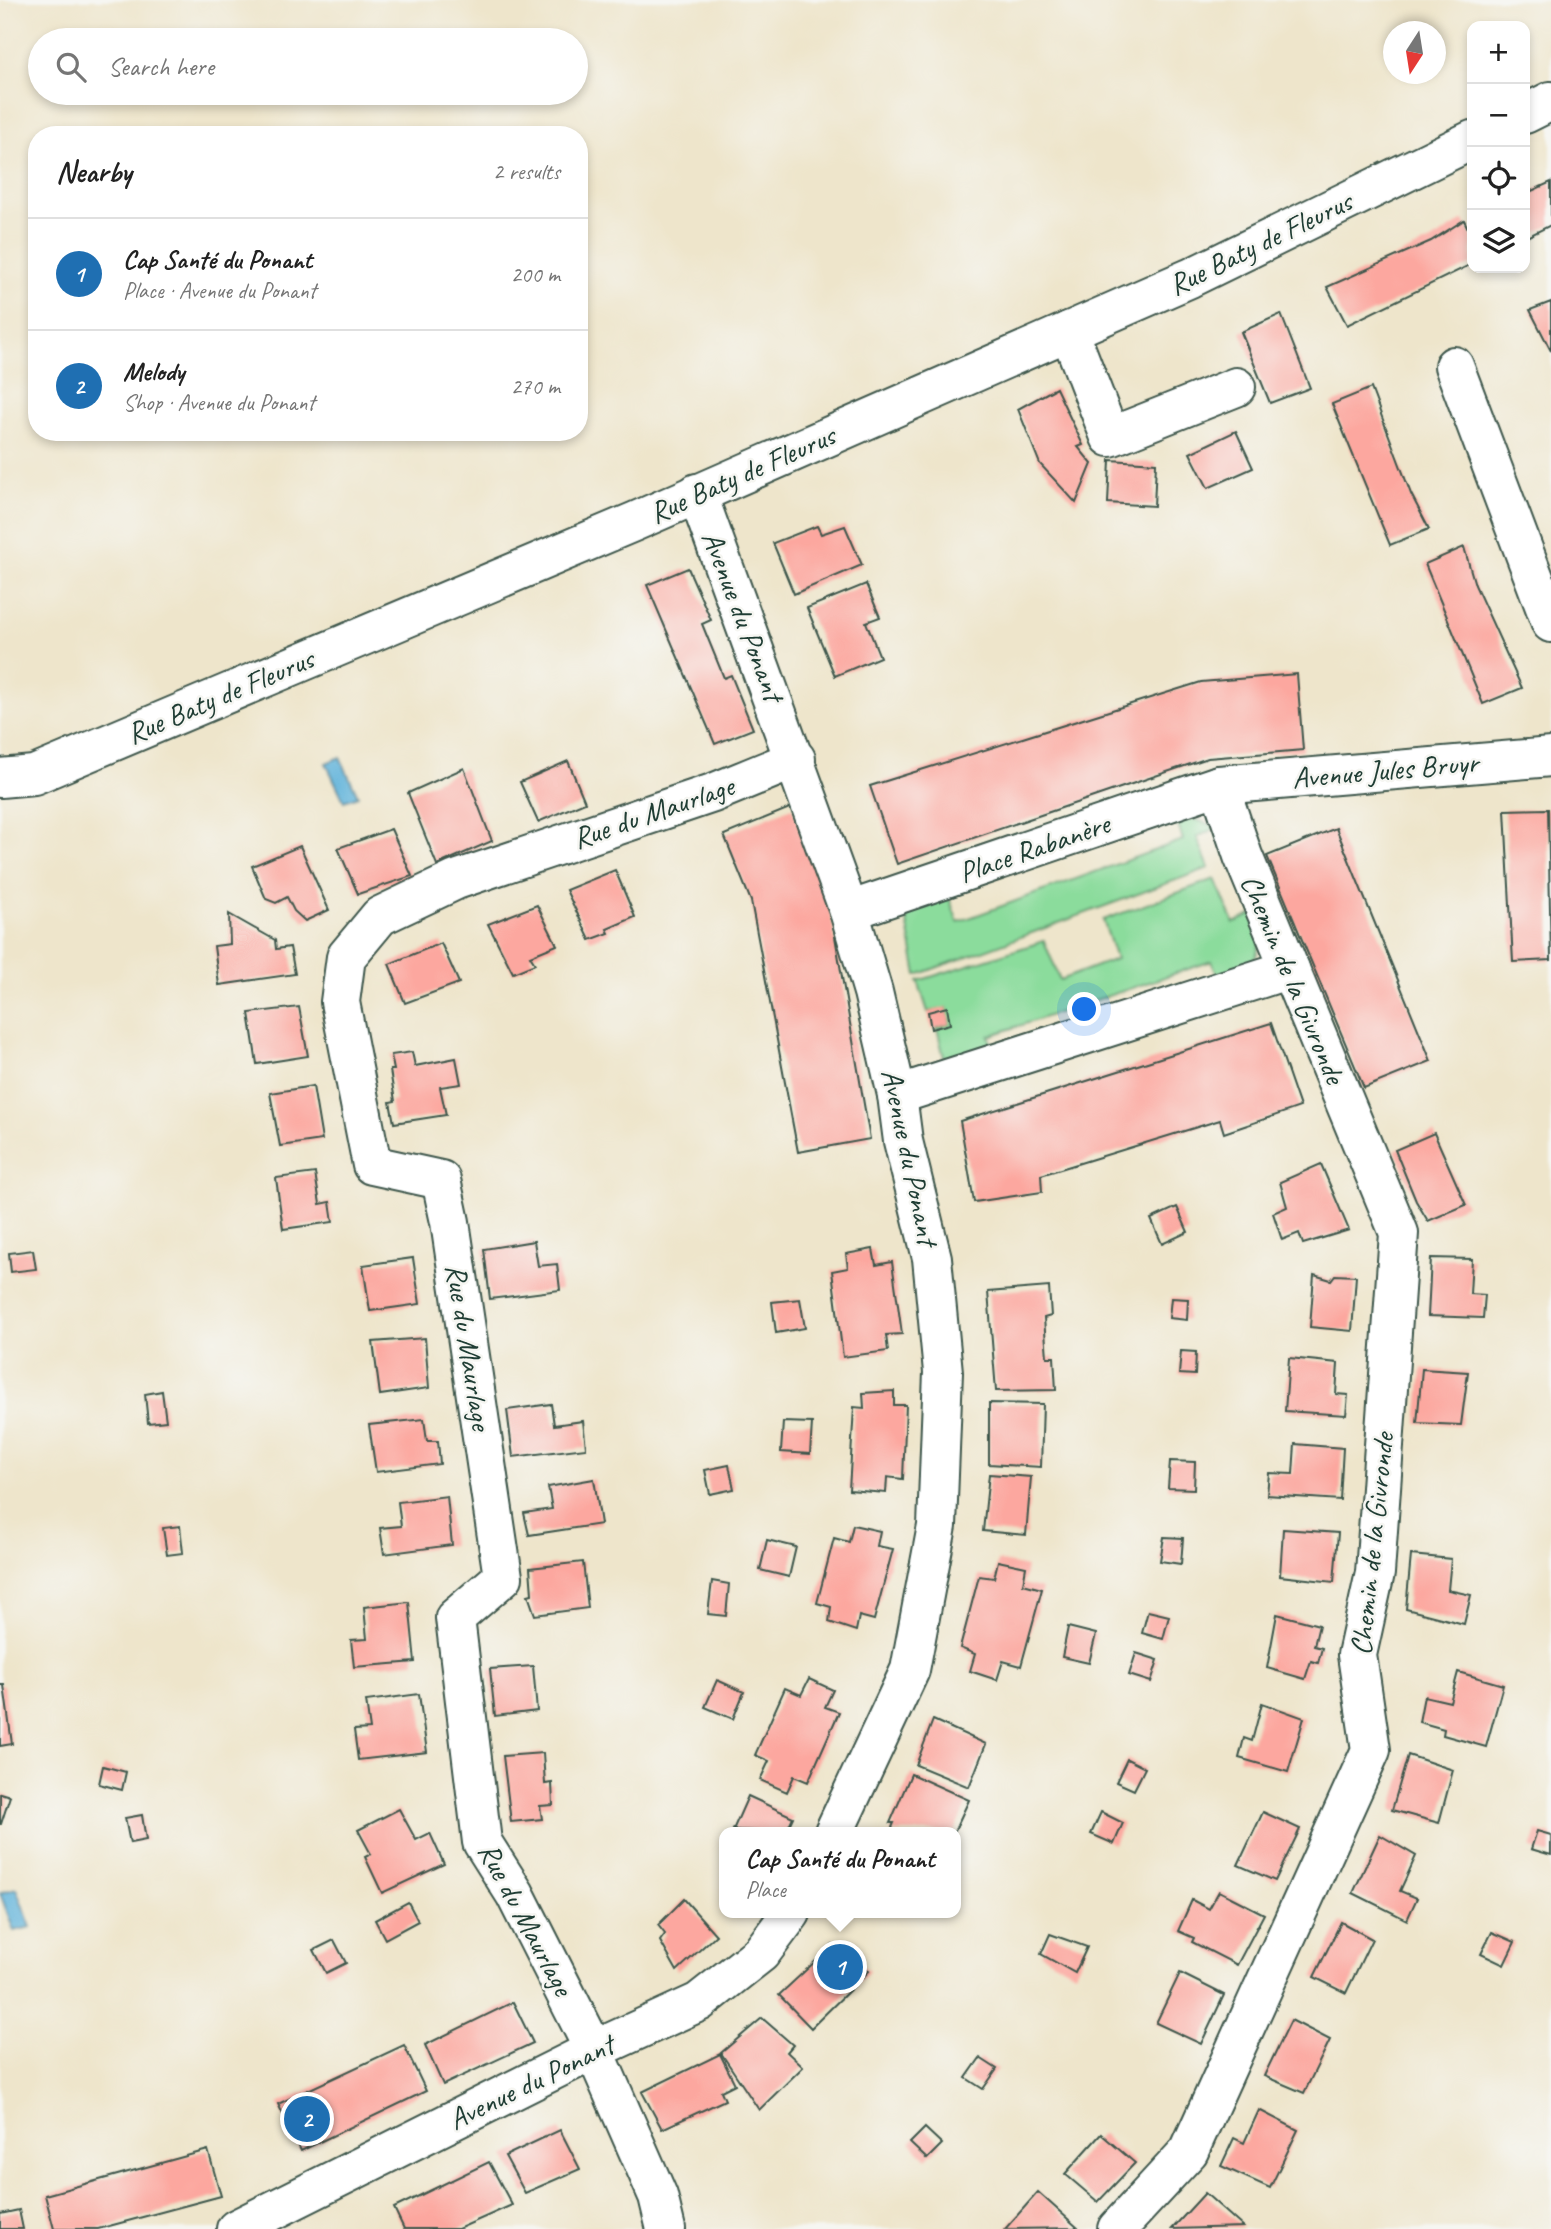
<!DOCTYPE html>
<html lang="en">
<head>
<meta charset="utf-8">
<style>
  body { margin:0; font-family:Caveat,sans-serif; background:#f2f2f2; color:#222 }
  .controls { position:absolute; right:21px; top:21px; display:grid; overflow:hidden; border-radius:14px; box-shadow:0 4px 10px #0003 }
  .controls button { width:63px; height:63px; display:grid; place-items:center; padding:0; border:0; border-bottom:2px solid #e0e0e0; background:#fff; color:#222; font:35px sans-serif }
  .compass { position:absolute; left:1383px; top:21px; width:63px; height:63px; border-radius:50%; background:#fff; box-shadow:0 4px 10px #0003; rotate:192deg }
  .you { position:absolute; left:1085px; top:1010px; width:24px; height:24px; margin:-18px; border:5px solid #fff; border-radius:50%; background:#1a73e8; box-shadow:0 0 0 10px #1a73e833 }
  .badge { display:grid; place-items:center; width:46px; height:46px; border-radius:50%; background:#1f6fb2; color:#fff; font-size:23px; font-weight:700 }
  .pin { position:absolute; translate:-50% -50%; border:4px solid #fff; box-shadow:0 2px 7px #0006 }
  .popup { position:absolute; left:719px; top:1827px; width:242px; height:91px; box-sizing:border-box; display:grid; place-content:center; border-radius:14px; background:#fff; filter:drop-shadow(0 2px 5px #0005); font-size:23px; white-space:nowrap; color:#767676 }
  .popup b { font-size:26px; color:#222 }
  .popup::after { content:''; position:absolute; left:50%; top:100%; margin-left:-14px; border:14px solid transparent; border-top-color:#fff }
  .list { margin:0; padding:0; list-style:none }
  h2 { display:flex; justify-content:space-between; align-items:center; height:91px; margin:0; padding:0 28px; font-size:30px }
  h2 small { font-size:23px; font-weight:400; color:#767676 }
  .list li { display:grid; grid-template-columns:46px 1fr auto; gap:21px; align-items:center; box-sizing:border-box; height:112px; padding:0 28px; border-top:2px solid #e0e0e0 }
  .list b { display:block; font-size:26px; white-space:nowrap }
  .list p { margin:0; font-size:23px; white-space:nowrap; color:#767676 }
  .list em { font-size:23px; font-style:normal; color:#767676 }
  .icon { flex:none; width:38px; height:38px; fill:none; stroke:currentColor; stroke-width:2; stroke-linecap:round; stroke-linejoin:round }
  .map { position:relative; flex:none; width:1551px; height:2229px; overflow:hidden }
  .search { position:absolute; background:#fff; box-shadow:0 4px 10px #0003; left:28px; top:28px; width:560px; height:77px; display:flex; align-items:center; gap:18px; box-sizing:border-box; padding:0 24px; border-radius:38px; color:#767676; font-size:26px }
  .panel { position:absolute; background:#fff; box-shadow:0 4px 10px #0003; left:28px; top:126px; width:560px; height:315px; border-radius:28px }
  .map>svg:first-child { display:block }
  .green { fill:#8bdc9c; stroke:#558c68; stroke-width:2 }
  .water { fill:#5fb2da; stroke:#3f7887; stroke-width:2 }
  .building { fill:#fca79f }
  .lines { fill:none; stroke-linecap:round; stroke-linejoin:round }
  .minor-casing { stroke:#3e564b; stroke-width:42 }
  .minor { stroke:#fff; stroke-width:38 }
  .labels { text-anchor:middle; stroke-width:5; stroke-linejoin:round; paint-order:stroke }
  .street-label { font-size:30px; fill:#1f3d34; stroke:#f6f6f2 }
</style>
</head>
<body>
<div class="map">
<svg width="1551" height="2229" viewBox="0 0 1551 2229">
  <rect width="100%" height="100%" fill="#f6f6f2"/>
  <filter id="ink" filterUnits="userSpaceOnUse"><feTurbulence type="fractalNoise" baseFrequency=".0143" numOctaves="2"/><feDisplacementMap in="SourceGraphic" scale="14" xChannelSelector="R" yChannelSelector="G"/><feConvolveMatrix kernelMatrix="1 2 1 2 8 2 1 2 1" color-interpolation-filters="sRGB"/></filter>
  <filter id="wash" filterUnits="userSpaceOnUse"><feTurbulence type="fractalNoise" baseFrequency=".00686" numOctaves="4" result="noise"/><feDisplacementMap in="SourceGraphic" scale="28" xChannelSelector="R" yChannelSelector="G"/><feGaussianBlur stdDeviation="1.57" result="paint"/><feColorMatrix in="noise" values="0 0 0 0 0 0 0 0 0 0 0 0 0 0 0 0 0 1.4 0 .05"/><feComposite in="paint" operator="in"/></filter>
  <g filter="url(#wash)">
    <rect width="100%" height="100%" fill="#eee5cb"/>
    <!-- green -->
    <g class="green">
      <polygon points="1174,813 1218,827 1197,837 1209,868 917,975 905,910 948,895 958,922 1183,840"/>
      <path d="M1215 879 1234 923 1256 913C1268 954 1253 965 1222 987L1212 961 989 1036 998 1062 949 1079 937 1028 950 1024 947 1008 928 1012 918 981 1044 941 1060 980 1116 959 1103 920Z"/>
    </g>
    <!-- water -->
    <g class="water">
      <polygon points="340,757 358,796 344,801 326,763"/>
      <polygon points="16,1888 31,1927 14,1931 0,1893"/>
    </g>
    <g id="blocks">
      <!-- building -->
      <g class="building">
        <polygon points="1551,182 1551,225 1525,238 1525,194"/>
        <polygon points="1464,220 1472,237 1472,264 1347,325 1327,287 1431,241"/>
        <polygon points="1551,302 1551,351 1530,310"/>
        <polygon points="1281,314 1310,388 1270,403 1241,332"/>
        <polygon points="1056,388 1083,445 1078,447 1092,464 1076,503 1040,464 1018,409"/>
        <polygon points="1371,388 1411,494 1429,529 1390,545 1332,404"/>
        <polygon points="1236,431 1253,468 1208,488 1190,453"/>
        <polygon points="1110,460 1156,463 1154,506 1108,503"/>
        <polygon points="817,526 821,534 845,526 862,565 794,594 773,543"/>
        <polygon points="1464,547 1475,585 1522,688 1483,704 1425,564"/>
        <polygon points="688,568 711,620 702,624 724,678 731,675 753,729 715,744 647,585"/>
        <polygon points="866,584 880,617 866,622 880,657 835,676 807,608"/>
        <polygon points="1297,674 1303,750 1208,758 897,864 870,786 1201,682"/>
        <polygon points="568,761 585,802 538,822 520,782"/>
        <polygon points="464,768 492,841 437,865 408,793"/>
        <polygon points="792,807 828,896 870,1139 798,1152 751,901 724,835"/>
        <polygon points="1548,809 1551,960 1513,962 1505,810"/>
        <polygon points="1336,828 1431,1061 1364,1088 1267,856"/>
        <polygon points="391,829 412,876 358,894 338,848"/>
        <polygon points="300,846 329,910 305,921 294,911 287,897 276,903 266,899 252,866"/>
        <polygon points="615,870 635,917 607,929 609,933 590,940 566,890"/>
        <polygon points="537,905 557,945 530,956 535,964 513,973 488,924"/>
        <polygon points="229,914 275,940 276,949 290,947 295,974 219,985 214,946 230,944"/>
        <polygon points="441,943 459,983 405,1003 389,964"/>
        <polygon points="299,1007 308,1056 257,1064 249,1013"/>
        <polygon points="947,1007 950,1024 931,1029 928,1012"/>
        <polygon points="1271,1023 1300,1107 1224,1133 1220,1120 1041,1175 1042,1192 974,1202 960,1121"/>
        <polygon points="412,1052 415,1066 456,1058 461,1084 440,1087 446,1115 394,1123 390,1102 395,1101 390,1070 394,1070 391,1055"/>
        <polygon points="313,1086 322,1140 280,1146 270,1093"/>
        <polygon points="1434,1133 1466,1205 1428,1221 1416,1201 1395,1150"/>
        <polygon points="1321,1164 1349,1230 1303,1244 1299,1233 1282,1240 1273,1213 1287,1207 1280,1182"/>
        <polygon points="315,1173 320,1204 330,1202 333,1222 283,1229 276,1178"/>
        <polygon points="1177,1207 1188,1232 1162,1244 1151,1219"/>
        <polygon points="534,1241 538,1266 557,1264 560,1290 490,1299 484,1249"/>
        <polygon points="873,1249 876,1265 892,1262 902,1334 886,1335 888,1351 843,1357 832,1271 848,1268 846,1254"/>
        <polygon points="33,1250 36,1269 11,1272 9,1253"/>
        <polygon points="413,1258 420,1304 370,1311 363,1265"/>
        <polygon points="1431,1258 1472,1259 1470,1294 1485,1295 1483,1318 1428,1316"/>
        <polygon points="1314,1275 1331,1280 1335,1275 1356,1276 1352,1331 1310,1327"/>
        <polygon points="1049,1287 1051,1316 1044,1318 1047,1357 1054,1357 1056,1390 996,1391 988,1292"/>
        <polygon points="1171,1298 1188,1299 1187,1320 1169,1318"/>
        <polygon points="800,1299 805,1328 776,1333 772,1302"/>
        <polygon points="425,1338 429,1388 380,1395 373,1342"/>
        <polygon points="1181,1351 1196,1352 1195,1375 1179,1374"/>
        <polygon points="1289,1358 1338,1363 1336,1394 1348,1395 1346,1415 1285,1411"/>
        <polygon points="1422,1369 1468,1372 1461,1425 1417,1423"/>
        <polygon points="162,1391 166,1421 148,1423 145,1394"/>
        <polygon points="894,1391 894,1405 906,1405 903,1479 887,1477 886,1493 849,1490 854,1407 864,1408 863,1393"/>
        <polygon points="989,1403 1043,1404 1041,1467 989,1464"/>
        <polygon points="551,1404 554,1425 583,1421 586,1448 513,1457 507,1410"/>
        <polygon points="424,1419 427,1441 438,1441 440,1464 376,1472 369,1425"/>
        <polygon points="783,1422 812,1423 810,1454 781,1452"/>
        <polygon points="1295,1444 1343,1448 1340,1500 1267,1495 1269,1473 1293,1474"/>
        <polygon points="1170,1461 1195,1462 1194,1489 1168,1488"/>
        <polygon points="729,1465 734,1489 710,1494 705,1470"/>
        <polygon points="989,1474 1031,1477 1026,1535 983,1531"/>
        <polygon points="594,1479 601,1524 529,1535 524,1513 552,1509 548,1487"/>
        <polygon points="447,1496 452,1545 384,1554 380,1528 401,1526 398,1502"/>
        <polygon points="853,1525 880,1531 877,1546 893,1549 874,1620 859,1616 856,1631 829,1622 831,1607 817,1603 834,1538 849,1542"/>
        <polygon points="180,1526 183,1553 167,1555 163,1528"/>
        <polygon points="1283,1529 1338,1533 1334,1582 1280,1576"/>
        <polygon points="1164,1537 1183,1538 1181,1564 1160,1561"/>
        <polygon points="767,1540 796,1547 789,1577 760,1570"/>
        <polygon points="1411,1555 1451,1559 1448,1590 1471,1595 1464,1624 1406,1609"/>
        <polygon points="998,1561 1026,1567 1023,1584 1042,1589 1021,1666 1003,1661 997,1680 970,1671 975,1654 960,1648 979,1576 994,1578"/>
        <polygon points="583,1562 588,1608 535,1615 528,1595 532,1594 530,1568"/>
        <polygon points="712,1581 729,1584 726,1616 708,1614"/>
        <polygon points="409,1602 415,1662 354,1667 351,1640 367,1639 364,1607"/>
        <polygon points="1148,1611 1169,1616 1163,1639 1142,1633"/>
        <polygon points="1277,1614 1319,1625 1314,1646 1322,1648 1318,1663 1311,1661 1305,1679 1267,1668"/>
        <polygon points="1068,1627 1096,1634 1089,1663 1062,1657"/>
        <polygon points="1136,1653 1158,1660 1151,1682 1129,1675"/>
        <polygon points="533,1666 537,1711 495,1716 490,1669"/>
        <polygon points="1458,1672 1503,1685 1486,1747 1443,1735 1444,1729 1419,1722 1424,1696 1450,1702"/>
        <polygon points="809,1679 833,1690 825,1707 839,1712 808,1782 794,1776 787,1792 760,1780 769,1761 755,1755 785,1688 801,1695"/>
        <polygon points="717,1680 744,1692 733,1719 705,1707"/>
        <polygon points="0,1685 4,1685 12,1744 0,1746"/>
        <polygon points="419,1694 427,1752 358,1760 354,1730 370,1729 366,1701"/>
        <polygon points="1262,1703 1304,1718 1288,1772 1239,1758 1244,1738 1252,1741"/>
        <polygon points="933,1720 986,1744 969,1787 916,1765"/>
        <polygon points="543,1753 545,1784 552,1783 553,1805 540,1806 542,1819 511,1822 503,1756"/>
        <polygon points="1408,1755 1453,1770 1439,1823 1392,1810"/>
        <polygon points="1127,1759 1145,1768 1134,1790 1116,1782"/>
        <polygon points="103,1766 126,1772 122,1790 99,1784"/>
        <polygon points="911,1774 969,1800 954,1832 890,1832 894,1823 890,1823"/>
        <polygon points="0,1793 10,1796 1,1824 0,1824"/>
        <polygon points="748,1796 793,1817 786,1832 733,1830"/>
        <polygon points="399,1809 416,1840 430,1833 444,1864 382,1893 365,1857 371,1854 358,1830"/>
        <polygon points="1101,1812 1123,1823 1114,1844 1091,1834"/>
        <polygon points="1263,1812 1300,1829 1275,1881 1238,1865"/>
        <polygon points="142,1815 146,1840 130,1843 125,1818"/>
        <polygon points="1537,1831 1551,1835 1551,1855 1531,1849"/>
        <polygon points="1380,1835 1416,1856 1400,1891 1417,1898 1407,1920 1353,1893"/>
        <polygon points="1219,1891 1264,1914 1237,1965 1192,1942 1194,1938 1178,1931 1192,1900 1209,1909"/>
        <polygon points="684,1899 716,1935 677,1971 660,1941 665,1934 658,1925"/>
        <polygon points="408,1902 418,1921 385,1939 375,1920"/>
        <polygon points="1341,1922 1372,1939 1346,1993 1314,1977"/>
        <polygon points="1492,1932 1515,1942 1504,1965 1481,1954"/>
        <polygon points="1050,1934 1087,1947 1075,1973 1041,1954"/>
        <polygon points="334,1940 346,1963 326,1973 314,1950"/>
        <polygon points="833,1945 869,1971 811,2028 779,1995"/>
        <polygon points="1180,1973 1224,1995 1201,2044 1156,2023"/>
        <polygon points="513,2002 533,2043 443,2085 425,2045"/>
        <polygon points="762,2018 793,2045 787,2052 803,2067 759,2110 721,2053"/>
        <polygon points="1291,2020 1330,2040 1304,2093 1264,2076"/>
        <polygon points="404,2045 426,2091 301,2151 278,2104"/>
        <polygon points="720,2054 735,2084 721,2091 725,2100 662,2129 642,2092"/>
        <polygon points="980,2058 997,2069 983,2089 966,2078"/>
        <polygon points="1259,2110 1298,2130 1270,2188 1221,2166 1234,2138 1244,2143"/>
        <polygon points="925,2128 942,2144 927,2159 910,2143"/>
        <polygon points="560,2130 580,2169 525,2193 505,2156"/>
        <polygon points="1101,2134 1135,2163 1098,2202 1065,2174"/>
        <polygon points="208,2150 221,2196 98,2229 54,2229 45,2195"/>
        <polygon points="489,2162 512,2205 458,2229 404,2229 394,2208"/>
        <polygon points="1038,2192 1078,2228 1005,2229"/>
        <polygon points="1205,2193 1243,2227 1172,2229"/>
        <polygon points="19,2210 23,2229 0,2229 0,2214"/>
      </g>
    </g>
  </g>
  <g filter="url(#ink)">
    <use href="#blocks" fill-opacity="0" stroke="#3e564b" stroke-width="2"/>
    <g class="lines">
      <defs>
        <g id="minor">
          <polyline points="1525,114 1551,101"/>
          <polyline points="1069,331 1110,437 1236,387"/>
          <polyline points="1454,366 1551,623"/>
          <polyline points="697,493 849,911 873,992 897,1095 903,1141 932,1258 943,1372 937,1526 910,1670 834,1832"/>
          <polyline points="0,778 34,775 636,521 1190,278 1472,140"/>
          <polyline points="849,911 1219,785 1551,757"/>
          <polyline points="897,1095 1290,969"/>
          <polyline points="236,2229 594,2050 699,2002 761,1953 791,1913"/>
          <polyline points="666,2229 658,2196 594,2050 515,1894 482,1842 455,1618 503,1577 450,1222 441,1180 372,1165 340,1002 346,957 380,916 456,880 713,793 796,759"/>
          <polyline points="1117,2229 1189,2151 1371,1750 1357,1655 1375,1573 1399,1233 1243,856 1219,785"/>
        </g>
      </defs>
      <!-- minor casing -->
      <use href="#minor" class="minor-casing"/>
      <!-- minor -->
      <use href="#minor" class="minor"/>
    </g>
  </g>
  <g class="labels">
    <!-- street labels -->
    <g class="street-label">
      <text transform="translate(1260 243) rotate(-26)" y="10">Rue Baty de Fleurus</text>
      <text transform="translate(742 474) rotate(-24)" y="10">Rue Baty de Fleurus</text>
      <text transform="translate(743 616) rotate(69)" y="10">Avenue du Ponant</text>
      <text transform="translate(220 696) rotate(-23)" y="10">Rue Baty de Fleurus</text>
      <text transform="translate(1385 770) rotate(-5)" y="10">Avenue Jules Bruyr</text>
      <text transform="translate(653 812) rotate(-19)" y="10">Rue du Maurlage</text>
      <text transform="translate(1034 848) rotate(-19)" y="10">Place Rabanère</text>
      <text transform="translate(1293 979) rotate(67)" y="10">Chemin de la Givronde</text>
      <text transform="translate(910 1157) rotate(78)" y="10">Avenue du Ponant</text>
      <text transform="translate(469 1347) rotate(81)" y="10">Rue du Maurlage</text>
      <text transform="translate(1372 1544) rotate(-84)" y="10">Chemin de la Givronde</text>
      <text transform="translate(526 1919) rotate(62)" y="10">Rue du Maurlage</text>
      <text transform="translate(531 2082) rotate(-26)" y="10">Avenue du Ponant</text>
    </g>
  </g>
</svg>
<div class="controls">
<button>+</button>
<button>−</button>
<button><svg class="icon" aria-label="locate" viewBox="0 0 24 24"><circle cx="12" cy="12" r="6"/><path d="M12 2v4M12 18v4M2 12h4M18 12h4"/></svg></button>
<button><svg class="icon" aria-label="layers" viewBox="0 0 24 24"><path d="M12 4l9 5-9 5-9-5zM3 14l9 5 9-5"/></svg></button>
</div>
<svg class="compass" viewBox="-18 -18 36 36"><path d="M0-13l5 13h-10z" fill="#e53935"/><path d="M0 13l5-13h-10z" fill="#767676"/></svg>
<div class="you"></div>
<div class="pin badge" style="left:840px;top:1967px">1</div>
<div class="popup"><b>Cap Santé du Ponant</b>Place</div>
<div class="pin badge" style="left:307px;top:2119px">2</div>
<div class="search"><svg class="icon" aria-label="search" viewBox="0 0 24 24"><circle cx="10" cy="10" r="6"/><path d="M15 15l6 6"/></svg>Search here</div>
<section class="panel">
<h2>Nearby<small>2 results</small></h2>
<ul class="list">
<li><span class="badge">1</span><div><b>Cap Santé du Ponant</b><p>Place · Avenue du Ponant</p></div><em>200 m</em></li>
<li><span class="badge">2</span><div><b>Melody</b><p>Shop · Avenue du Ponant</p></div><em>270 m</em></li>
</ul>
</section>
</div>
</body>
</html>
